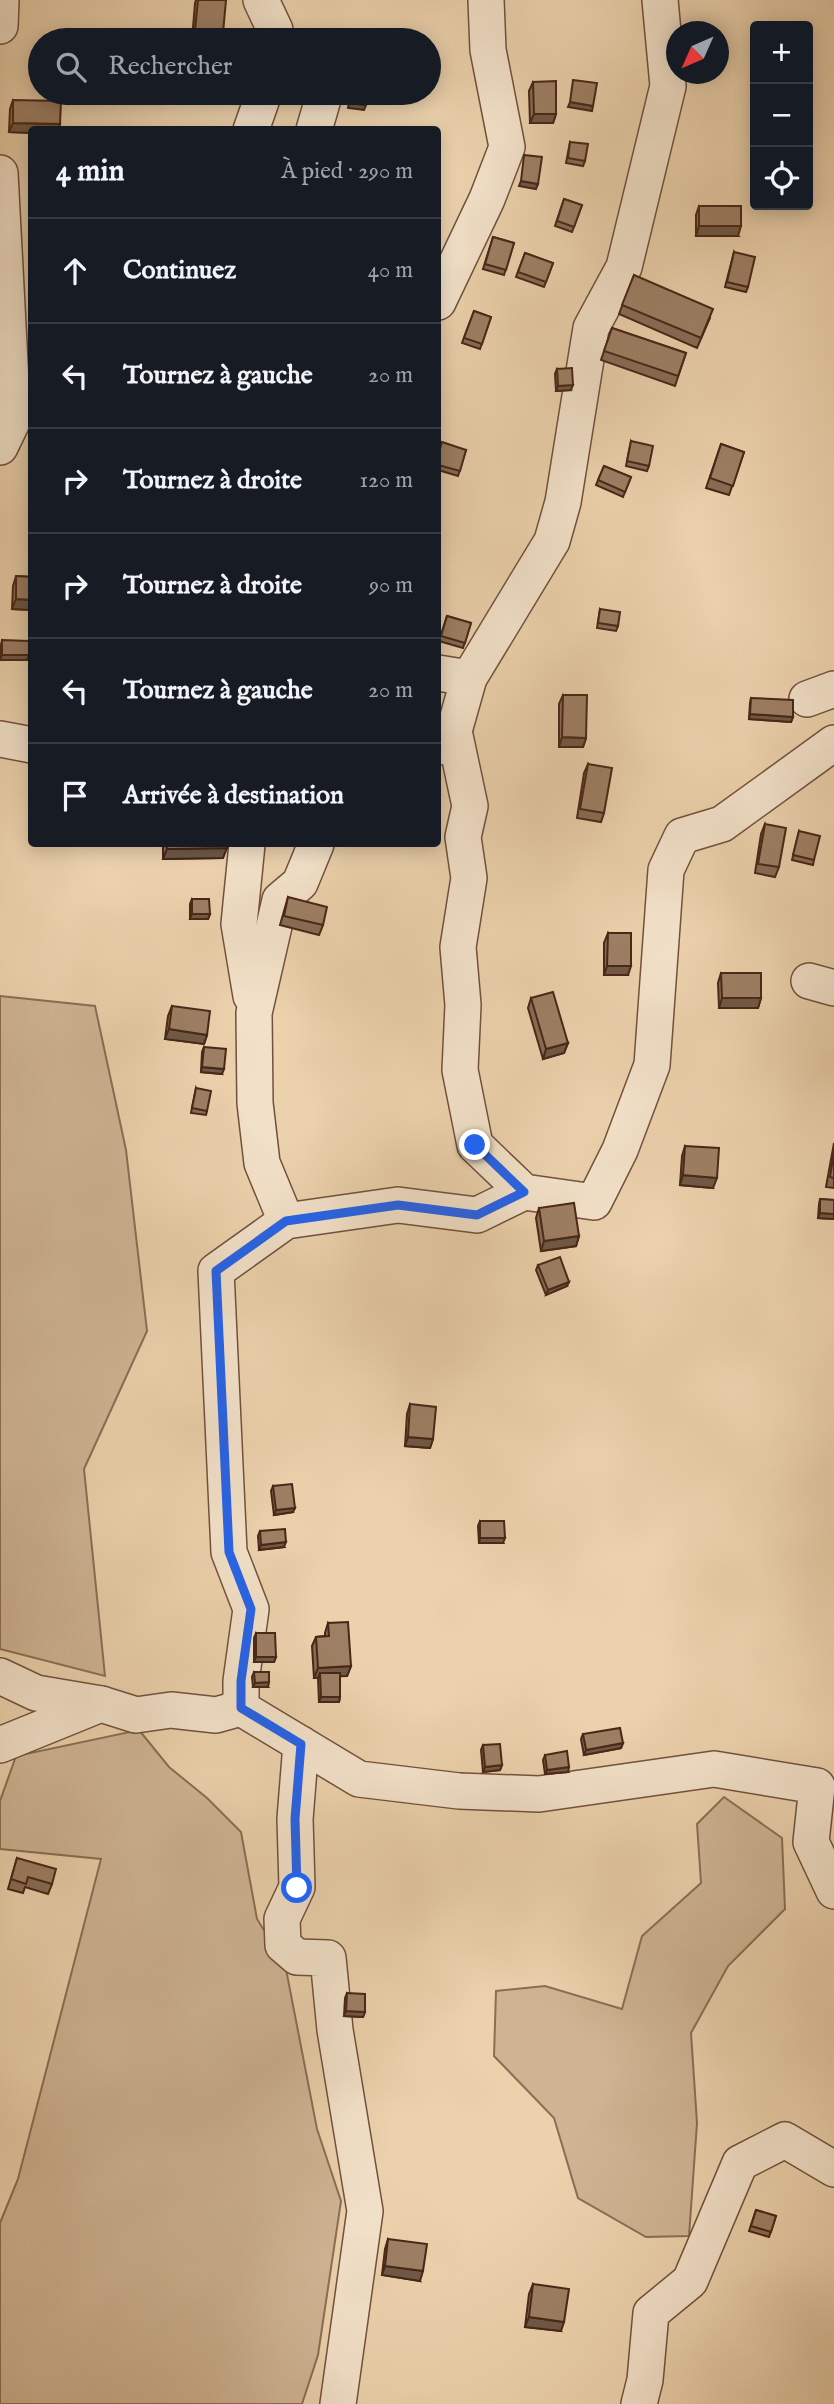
<!DOCTYPE html>
<html lang="fr">
<head>
<meta charset="utf-8">
<style>
  body { margin:0; font-family:"IM FELL English",serif; background:#20242c; color:#f1f3f6 }
  .controls { position:absolute; right:21px; top:21px; display:grid; overflow:hidden; border-radius:7px; box-shadow:0 4px 18px #0003 }
  .controls button { width:63px; height:63px; display:grid; place-items:center; padding:0; border:0; border-bottom:2px solid #363941; background:#171b24; color:#f1f3f6; font:35px sans-serif }
  .compass { position:absolute; left:666px; top:21px; width:63px; height:63px; border-radius:50%; background:#171b24; box-shadow:0 4px 18px #0003; rotate:225deg }
  .stop { position:absolute; width:21px; height:21px; margin:-16px; border:5px solid #2563eb; border-radius:50%; background:#fff }
  .stop.end { background:#2563eb; border-color:#fff; box-shadow:0 2px 7px #0008 }
  .list { margin:0; padding:0; list-style:none }
  h2 { display:flex; justify-content:space-between; align-items:center; height:91px; margin:0; padding:0 28px; font-size:30px }
  h2 small { font-size:23px; font-weight:400; color:#9ea1a6 }
  .list li { display:grid; grid-template-columns:46px 1fr auto; gap:21px; align-items:center; box-sizing:border-box; height:105px; padding:0 28px; border-top:2px solid #363941 }
  .list b { display:block; font-size:26px; white-space:nowrap }
  .list em { font-size:23px; font-style:normal; color:#9ea1a6 }
  .icon { flex:none; width:38px; height:38px; fill:none; stroke:currentColor; stroke-width:2; stroke-linecap:round; stroke-linejoin:round }
  .map { position:relative; flex:none; width:834px; height:2404px; overflow:hidden }
  .search { position:absolute; background:#171b24; box-shadow:0 4px 18px #0003; left:28px; top:28px; width:413px; height:77px; display:flex; align-items:center; gap:18px; box-sizing:border-box; padding:0 24px; border-radius:38px; color:#9ea1a6; font-size:26px }
  .panel { position:absolute; background:#171b24; box-shadow:0 4px 18px #0003; left:28px; top:126px; width:413px; height:721px; border-radius:7px }
  .map>svg:first-child { display:block }
  .green { fill:#cfb493; stroke:#8c6d55; stroke-width:2 }
  .lines { fill:none; stroke-linecap:round; stroke-linejoin:round }
  .minor-casing { stroke:#72513c; stroke-width:38 }
  .minor { stroke:#f2e1c9; stroke-width:35 }
  .wall { fill:#876d56; stroke:#492617; stroke-width:2 }
  .shaded-wall { fill:#6e5946; stroke:#492617; stroke-width:2 }
  .building { fill:#9d7f64; stroke:#492617; stroke-width:2 }
  .route { stroke:#2563eb; stroke-width:9 }
</style>
</head>
<body>
<div class="map">
<svg width="834" height="2404" viewBox="0 0 834 2404">
  <rect width="100%" height="100%" fill="#ebd1ac"/>
  <filter id="stains"><feTurbulence type="fractalNoise" baseFrequency=".00286" numOctaves="4"/><feColorMatrix values="0 0 0 0 .2 0 0 0 0 .09 0 0 0 0 .02 0 0 0 .5 -.17"/></filter>
  <radialGradient id="worn" r=".72"><stop offset=".6" stop-color="#630" stop-opacity="0"/><stop offset="1" stop-color="#630" stop-opacity=".3"/></radialGradient>
  <!-- green -->
  <g class="green">
    <polygon points="0,996 95,1006 126,1150 147,1331 84,1469 105,1676 0,1649"/>
    <polygon points="139,1730 169,1767 207,1798 241,1832 257,1919 285,1964 317,2129 341,2201 318,2355 302,2404 0,2404 0,2223 18,2179 101,1859 0,1849 0,1801 16,1756"/>
    <polygon points="724,1797 782,1838 785,1909 728,1966 691,2033 697,2123 689,2236 646,2237 578,2198 554,2118 494,2056 496,1991 545,1986 622,2009 642,1936 701,1883 697,1824"/>
  </g>
  <g class="lines">
    <defs>
      <g id="minor">
        <polyline points="261,0 275,30 274,40"/>
        <polyline points="0,26 1,0"/>
        <polyline points="251,130 264,93"/>
        <polyline points="314,130 323,99 320,93"/>
        <polyline points="0,173 13,420 0,447"/>
        <polyline points="438,302 487,199 507,147 488,50 486,0"/>
        <polyline points="438,673 469,678"/>
        <polyline points="807,699 834,689"/>
        <polyline points="438,732 454,731 470,806 463,837 469,878 458,947 463,1005 460,1070 475,1145 524,1192 594,1202 620,1150 652,1065 666,870 682,836 722,824 834,743"/>
        <polyline points="0,739 32,745"/>
        <polyline points="438,747 454,731 469,678 552,541 563,502 591,328 624,267 668,86 660,0"/>
        <polyline points="247,844 239,924 251,996"/>
        <polyline points="809,981 834,988"/>
        <polyline points="524,1192 477,1215 398,1205 286,1221 216,1271 229,1552 251,1609 241,1681 241,1708 359,1779 459,1791 539,1794 714,1769 817,1786 811,1842 834,1891"/>
        <polyline points="286,1221 262,1163 255,1103 254,1013 280,900 300,883 316,844"/>
        <polyline points="0,1676 36,1693 101,1704"/>
        <polyline points="301,1744 295,1819 297,1887 282,1919 283,1945 297,1957 328,1958 335,2030 365,2211 338,2404"/>
        <polyline points="0,1745 101,1704 136,1715 171,1710 216,1715 241,1708"/>
        <polyline points="639,2404 645,2380 651,2313 690,2281 740,2163 785,2140 834,2169"/>
      </g>
    </defs>
    <!-- minor casing -->
    <use href="#minor" class="minor-casing"/>
    <!-- minor -->
    <use href="#minor" class="minor"/>
  </g>
  <!-- wall -->
  <g class="wall">
    <polygon points="196,0 226,0 192,40 195,3"/>
    <polygon points="533,82 556,114 553,123 530,123 529,91"/>
    <polygon points="81,93 111,93 108,103 81,102"/>
    <polygon points="13,100 60,124 58,130 32,130 32,133 9,132 10,109"/>
    <polygon points="570,142 585,161 583,166 566,163"/>
    <polygon points="564,199 582,205 572,232 555,226"/>
    <polygon points="699,206 738,236 696,236 696,215"/>
    <polygon points="493,237 514,243 504,275 483,269"/>
    <polygon points="734,252 748,287 746,292 725,287"/>
    <polygon points="525,253 553,263 544,287 516,277"/>
    <polygon points="634,275 710,318 697,348 619,314"/>
    <polygon points="474,311 491,317 480,349 462,343"/>
    <polygon points="612,328 686,353 675,386 601,360"/>
    <polygon points="557,369 571,390 556,391 555,374"/>
    <polygon points="631,441 649,466 647,471 626,466"/>
    <polygon points="721,444 744,452 729,495 706,488"/>
    <polygon points="466,450 458,476 438,470 438,455"/>
    <polygon points="604,466 631,477 623,497 596,485"/>
    <polygon points="16,576 32,577 32,610 12,609 13,586"/>
    <polygon points="600,609 618,626 616,631 597,628"/>
    <polygon points="447,616 471,623 463,648 439,641"/>
    <polygon points="2,640 29,655 27,660 0,660 1,645"/>
    <polygon points="563,695 586,738 583,747 559,747 559,704"/>
    <polygon points="751,698 793,717 791,722 749,719 750,703"/>
    <polygon points="588,764 604,813 601,822 577,818 584,773"/>
    <polygon points="765,824 779,867 775,877 755,873 761,834"/>
    <polygon points="799,831 814,860 813,865 792,860"/>
    <polygon points="163,844 226,844 223,858 163,859"/>
    <polygon points="288,897 323,925 319,935 280,925"/>
    <polygon points="192,899 210,914 208,919 190,919 190,904"/>
    <polygon points="608,933 628,975 604,975 604,943"/>
    <polygon points="721,973 761,998 758,1008 719,1008 718,983"/>
    <polygon points="531,998 568,1043 564,1053 543,1059 528,1008"/>
    <polygon points="172,1006 207,1035 204,1044 165,1039 168,1016"/>
    <polygon points="204,1047 222,1074 201,1072 202,1052"/>
    <polygon points="196,1088 207,1111 206,1115 191,1113"/>
    <polygon points="834,1143 834,1188 826,1187"/>
    <polygon points="685,1146 713,1188 680,1185 682,1156"/>
    <polygon points="820,1199 834,1200 834,1219 818,1218 819,1204"/>
    <polygon points="539,1208 579,1236 576,1246 541,1251 536,1218"/>
    <polygon points="538,1265 567,1286 546,1295 536,1270"/>
    <polygon points="410,1404 433,1439 430,1448 405,1446 407,1414"/>
    <polygon points="273,1486 293,1512 274,1515 271,1491"/>
    <polygon points="480,1521 503,1543 479,1543 478,1526"/>
    <polygon points="260,1531 284,1547 259,1550 258,1536"/>
    <polygon points="328,1623 351,1666 347,1676 340,1676 340,1697 339,1702 319,1702 318,1678 314,1678 312,1646 316,1637 325,1636 325,1633"/>
    <polygon points="256,1633 276,1657 274,1662 254,1662 254,1638"/>
    <polygon points="254,1672 268,1687 253,1687 252,1677"/>
    <polygon points="583,1734 623,1743 621,1748 584,1755 581,1739"/>
    <polygon points="483,1745 502,1765 500,1770 483,1772 481,1750"/>
    <polygon points="545,1755 568,1772 545,1774 543,1760"/>
    <polygon points="17,1858 52,1884 48,1894 25,1887 23,1893 8,1889"/>
    <polygon points="347,1993 365,2012 363,2017 344,2016 345,1998"/>
    <polygon points="756,2210 776,2216 769,2237 749,2231"/>
    <polygon points="388,2239 420,2281 382,2275 385,2249"/>
    <polygon points="533,2284 561,2331 525,2327 529,2294"/>
  </g>
  <!-- shaded-wall -->
  <g class="shaded-wall">
    <polygon points="195,30 223,33 220,40 192,40"/>
    <polygon points="84,93 111,93 108,103 81,102"/>
    <polygon points="570,102 593,106 592,111 568,107"/>
    <polygon points="349,103 366,105 364,110 348,108"/>
    <polygon points="534,114 556,114 553,123 530,123"/>
    <polygon points="13,123 60,124 58,130 32,130 32,133 9,132"/>
    <polygon points="521,181 538,184 536,189 519,186"/>
    <polygon points="699,226 741,226 738,236 696,236"/>
    <polygon points="573,385 571,390 556,391 558,386"/>
    <polygon points="16,599 32,600 32,610 12,609"/>
    <polygon points="2,655 29,655 27,660 0,660"/>
    <polygon points="750,714 793,717 791,722 749,719"/>
    <polygon points="562,737 586,738 583,747 559,747"/>
    <polygon points="227,848 223,858 163,859 167,849"/>
    <polygon points="192,914 210,914 208,919 190,919"/>
    <polygon points="607,966 631,966 628,975 604,975"/>
    <polygon points="722,998 761,998 758,1008 719,1008"/>
    <polygon points="169,1029 207,1035 204,1044 165,1039"/>
    <polygon points="568,1043 564,1053 543,1059 546,1049"/>
    <polygon points="202,1067 224,1069 222,1074 201,1072"/>
    <polygon points="683,1175 717,1178 713,1188 680,1185"/>
    <polygon points="820,1213 834,1214 834,1219 818,1218"/>
    <polygon points="579,1236 576,1246 541,1251 544,1241"/>
    <polygon points="569,1282 567,1286 546,1295 548,1290"/>
    <polygon points="408,1437 433,1439 430,1448 405,1446"/>
    <polygon points="295,1508 293,1512 274,1515 276,1510"/>
    <polygon points="480,1538 505,1538 503,1543 479,1543"/>
    <polygon points="286,1542 284,1547 259,1550 261,1545"/>
    <polygon points="256,1657 276,1657 274,1662 254,1662"/>
    <polygon points="351,1666 347,1676 320,1677 320,1673 318,1678 314,1678 318,1668"/>
    <polygon points="269,1682 268,1687 253,1687 255,1683"/>
    <polygon points="321,1697 340,1697 339,1702 319,1702"/>
    <polygon points="623,1743 621,1748 584,1755 586,1750"/>
    <polygon points="502,1765 500,1770 483,1772 485,1767"/>
    <polygon points="569,1767 568,1772 545,1774 547,1770"/>
    <polygon points="346,2011 365,2012 363,2017 344,2016"/>
    <polygon points="385,2266 423,2271 420,2281 382,2275"/>
    <polygon points="529,2317 564,2322 561,2331 525,2327"/>
  </g>
  <!-- building -->
  <g class="building">
    <polygon points="198,0 226,0 223,33 195,30"/>
    <polygon points="573,80 597,83 593,106 570,102"/>
    <polygon points="556,81 556,114 534,114 533,82"/>
    <polygon points="350,93 367,93 366,105 349,103"/>
    <polygon points="13,100 61,101 60,124 13,123"/>
    <polygon points="570,142 588,144 585,161 568,158"/>
    <polygon points="524,155 542,157 538,184 521,181"/>
    <polygon points="564,199 582,205 574,227 557,221"/>
    <rect x="699" y="206" width="42" height="20"/>
    <polygon points="493,237 514,243 506,270 485,264"/>
    <polygon points="734,252 755,257 748,287 727,282"/>
    <polygon points="525,253 553,263 546,282 518,272"/>
    <polygon points="634,275 713,309 701,338 622,305"/>
    <polygon points="474,311 491,317 482,344 464,338"/>
    <polygon points="612,328 686,353 678,376 604,351"/>
    <polygon points="572,368 573,385 558,386 557,369"/>
    <polygon points="631,441 653,446 649,466 627,461"/>
    <polygon points="442,442 466,450 460,471 438,465 438,456"/>
    <polygon points="721,444 744,452 733,486 710,478"/>
    <polygon points="604,466 631,477 625,492 598,480"/>
    <polygon points="16,576 32,577 32,600 16,599"/>
    <polygon points="600,609 620,612 618,626 598,623"/>
    <polygon points="447,616 471,623 465,643 441,636"/>
    <polygon points="2,640 29,641 29,655 2,655"/>
    <polygon points="563,695 587,695 586,738 562,737"/>
    <polygon points="751,698 793,700 793,717 750,714"/>
    <polygon points="588,764 612,768 604,813 580,809"/>
    <polygon points="765,824 786,828 779,867 758,864"/>
    <polygon points="799,831 820,836 814,860 793,855"/>
    <polygon points="166,844 226,844 227,848 167,849"/>
    <polygon points="288,897 327,907 323,925 284,916"/>
    <polygon points="192,899 209,899 210,914 192,914"/>
    <polygon points="608,933 631,933 631,966 607,966"/>
    <polygon points="721,973 761,973 761,998 722,998"/>
    <polygon points="553,992 568,1043 546,1049 531,998"/>
    <polygon points="172,1006 210,1011 207,1035 169,1029"/>
    <polygon points="204,1047 226,1049 224,1069 202,1067"/>
    <polygon points="196,1088 211,1091 207,1111 192,1108"/>
    <polygon points="685,1146 719,1148 717,1178 683,1175"/>
    <polygon points="834,1152 834,1178 830,1177"/>
    <polygon points="820,1199 834,1200 834,1214 820,1213"/>
    <polygon points="574,1203 579,1236 544,1241 539,1208"/>
    <polygon points="560,1257 569,1282 548,1290 538,1265"/>
    <polygon points="410,1404 436,1407 433,1439 408,1437"/>
    <polygon points="292,1484 295,1508 276,1510 273,1486"/>
    <polygon points="480,1521 504,1521 505,1538 480,1538"/>
    <polygon points="285,1529 286,1542 261,1545 260,1531"/>
    <polygon points="348,1622 351,1666 318,1668 316,1637 329,1636 328,1623"/>
    <polygon points="256,1633 275,1633 276,1657 256,1657"/>
    <polygon points="254,1672 269,1672 269,1682 255,1683"/>
    <polygon points="320,1673 340,1673 340,1697 321,1697"/>
    <polygon points="620,1728 623,1743 586,1750 583,1734"/>
    <polygon points="500,1744 502,1765 485,1767 483,1745"/>
    <polygon points="567,1751 569,1767 547,1770 545,1755"/>
    <polygon points="17,1858 56,1869 52,1884 28,1877 26,1884 11,1879"/>
    <polygon points="347,1993 365,1994 365,2012 346,2011"/>
    <polygon points="756,2210 776,2216 771,2232 751,2226"/>
    <polygon points="388,2239 427,2244 423,2271 385,2266"/>
    <polygon points="533,2284 569,2289 564,2322 529,2317"/>
  </g>
  <g class="lines">
    <!-- route -->
    <polyline class="route" points="297,1888 295,1819 301,1744 241,1708 241,1681 251,1609 229,1552 216,1271 286,1221 398,1205 477,1215 524,1192 475,1145"/>
  </g>
  <rect width="100%" height="100%" filter="url(#stains)"/>
  <rect width="100%" height="100%" fill="url(#worn)"/>
</svg>
<div class="controls">
<button>+</button>
<button>−</button>
<button><svg class="icon" aria-label="locate" viewBox="0 0 24 24"><circle cx="12" cy="12" r="6"/><path d="M12 2v4M12 18v4M2 12h4M18 12h4"/></svg></button>
</div>
<svg class="compass" viewBox="-18 -18 36 36"><path d="M0-13l5 13h-10z" fill="#e53935"/><path d="M0 13l5-13h-10z" fill="#9ea1a6"/></svg>
<div class="stop" style="left:297px;top:1888px"></div>
<div class="stop end" style="left:475px;top:1145px"></div>
<div class="search"><svg class="icon" aria-label="search" viewBox="0 0 24 24"><circle cx="10" cy="10" r="6"/><path d="M15 15l6 6"/></svg>Rechercher</div>
<section class="panel">
<h2>4 min<small>À pied · 290 m</small></h2>
<ul class="list">
<li><svg class="icon" aria-label="ahead" viewBox="0 0 24 24"><path d="M12 20V5M6 11l6-6 6 6"/></svg><div><b>Continuez</b></div><em>40 m</em></li>
<li><svg class="icon" aria-label="left" viewBox="0 0 24 24"><path d="M17 20v-9H6M10 6l-5 5 5 5"/></svg><div><b>Tournez à gauche</b></div><em>20 m</em></li>
<li><svg class="icon" aria-label="right" viewBox="0 0 24 24"><path d="M7 20v-9h11M14 6l5 5-5 5"/></svg><div><b>Tournez à droite</b></div><em>120 m</em></li>
<li><svg class="icon" aria-label="right" viewBox="0 0 24 24"><path d="M7 20v-9h11M14 6l5 5-5 5"/></svg><div><b>Tournez à droite</b></div><em>90 m</em></li>
<li><svg class="icon" aria-label="left" viewBox="0 0 24 24"><path d="M17 20v-9H6M10 6l-5 5 5 5"/></svg><div><b>Tournez à gauche</b></div><em>20 m</em></li>
<li><svg class="icon" aria-label="arrive" viewBox="0 0 24 24"><path d="M6 21V4h12l-3 4 3 4H6"/></svg><div><b>Arrivée à destination</b></div></li>
</ul>
</section>
</div>
</body>
</html>
